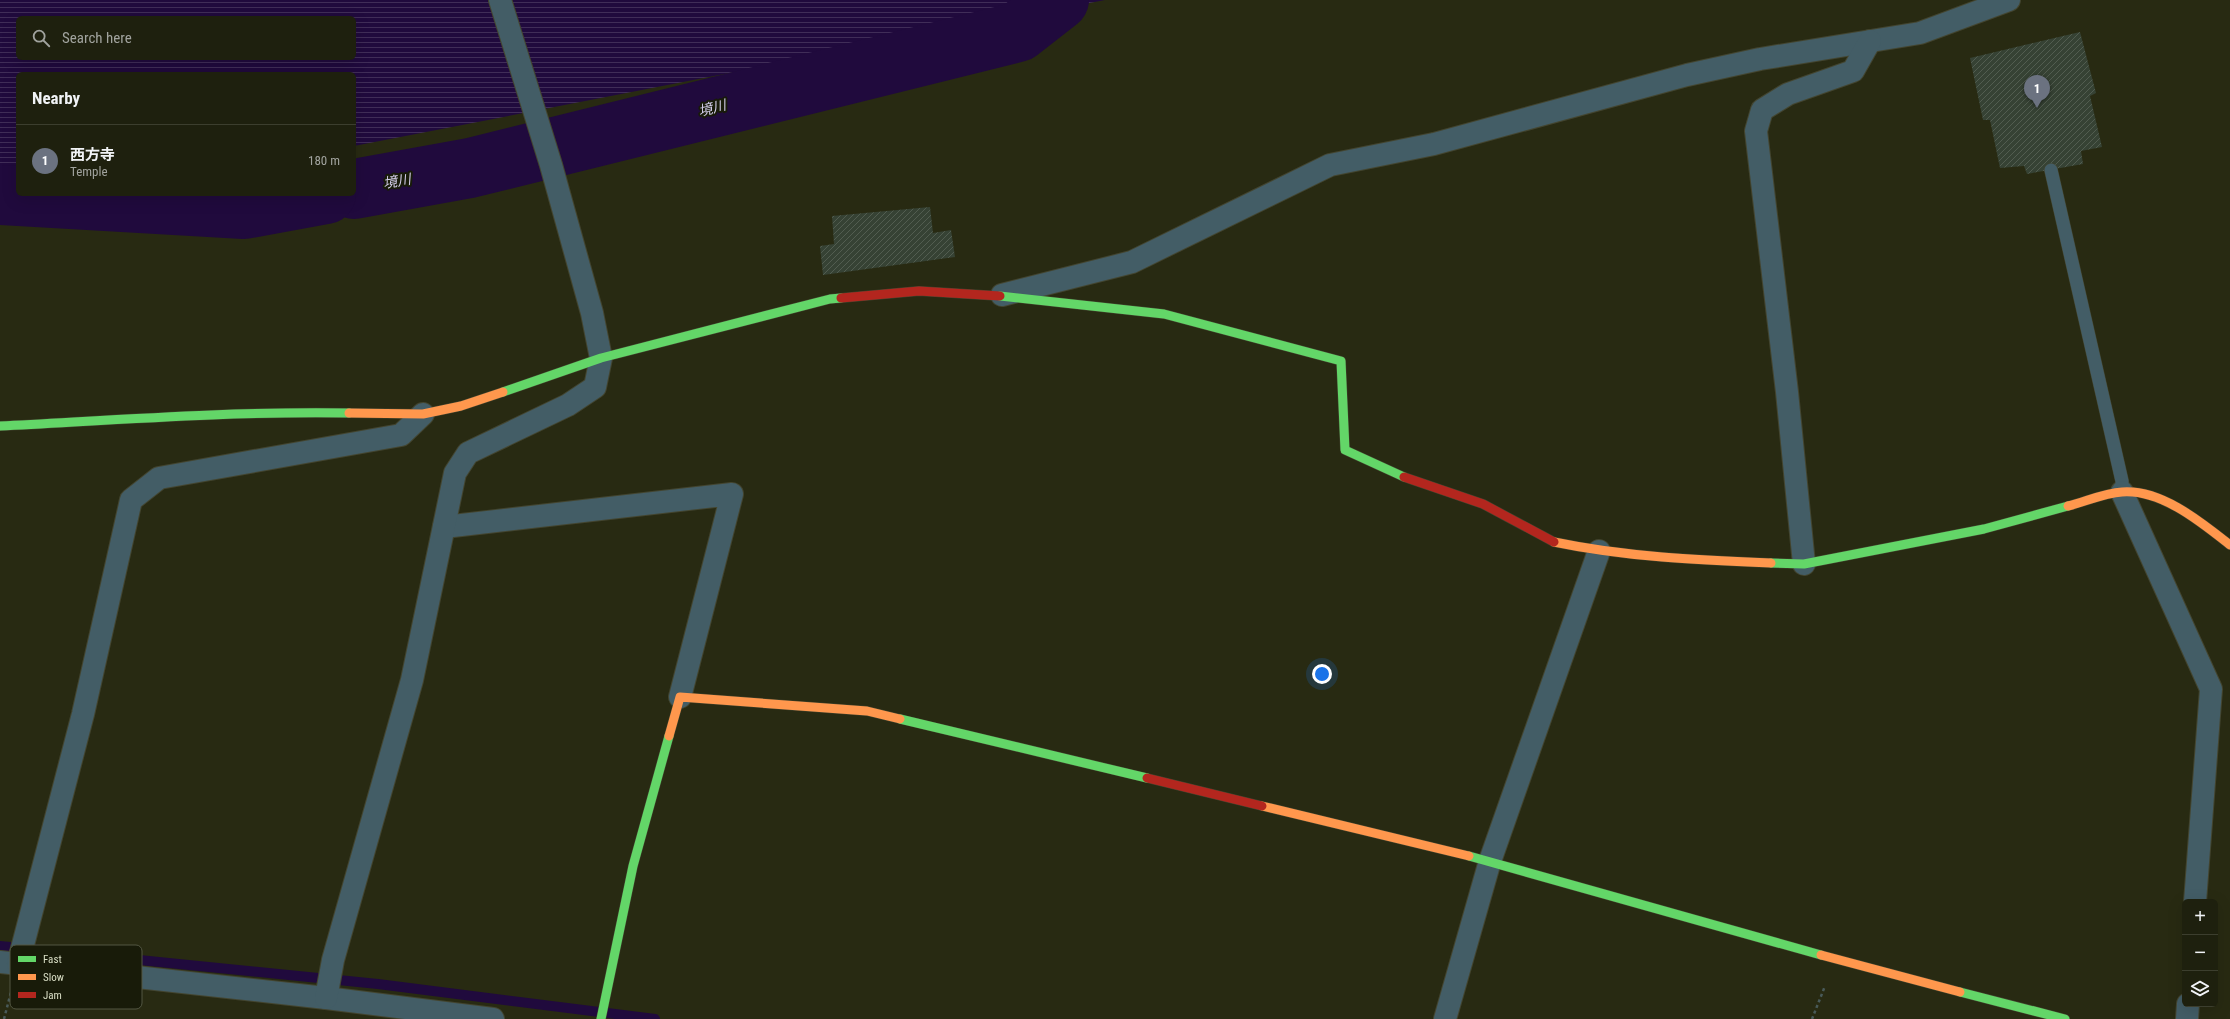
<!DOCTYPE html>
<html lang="en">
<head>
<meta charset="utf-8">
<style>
  body { margin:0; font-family:"Roboto Condensed","Noto Sans JP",sans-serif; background:#2b2d1c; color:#f1f3f6 }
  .controls { position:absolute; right:12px; bottom:12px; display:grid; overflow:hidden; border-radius:6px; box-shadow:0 4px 16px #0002 }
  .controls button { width:36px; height:36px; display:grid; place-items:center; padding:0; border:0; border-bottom:1px solid #3c3e2e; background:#1e200e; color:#f1f3f6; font:20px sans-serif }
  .you { position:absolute; left:1322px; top:674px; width:14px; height:14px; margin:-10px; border:3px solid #fff; border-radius:50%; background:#1a73e8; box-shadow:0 0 0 6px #1a73e833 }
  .badge { display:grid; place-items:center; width:26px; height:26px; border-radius:50%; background:#d93025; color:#fff; font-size:13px; font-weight:700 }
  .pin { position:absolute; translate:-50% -33px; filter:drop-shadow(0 1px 2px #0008) }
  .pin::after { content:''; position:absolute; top:21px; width:14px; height:12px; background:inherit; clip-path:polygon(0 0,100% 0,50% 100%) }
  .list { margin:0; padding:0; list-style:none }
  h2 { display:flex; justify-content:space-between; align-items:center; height:52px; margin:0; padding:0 16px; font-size:17px }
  h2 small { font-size:13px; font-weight:400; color:#a1a39e }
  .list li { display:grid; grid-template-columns:26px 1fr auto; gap:12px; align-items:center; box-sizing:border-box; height:72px; padding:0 16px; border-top:1px solid #3c3e2e }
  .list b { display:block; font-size:15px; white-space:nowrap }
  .list p { margin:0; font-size:13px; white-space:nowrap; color:#a1a39e }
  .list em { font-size:13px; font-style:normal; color:#a1a39e }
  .icon { flex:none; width:22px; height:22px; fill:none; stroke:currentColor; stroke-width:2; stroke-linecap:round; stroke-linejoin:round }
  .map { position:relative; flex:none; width:2230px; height:1019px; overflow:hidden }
  .search { position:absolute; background:#1e200e; box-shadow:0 4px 16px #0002; left:16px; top:16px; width:340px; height:44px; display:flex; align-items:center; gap:10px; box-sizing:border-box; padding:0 14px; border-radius:6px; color:#a1a39e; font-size:15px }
  .panel { position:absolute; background:#1e200e; box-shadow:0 4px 16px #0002; left:16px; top:72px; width:340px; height:124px; border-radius:6px }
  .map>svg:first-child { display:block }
  .water { fill:url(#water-rules); fill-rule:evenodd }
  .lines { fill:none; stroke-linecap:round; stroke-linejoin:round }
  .stream { stroke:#200a3d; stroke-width:10 }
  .river { stroke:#200a3d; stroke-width:60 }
  .building { fill:url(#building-hatch) }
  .lane-casing { stroke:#434530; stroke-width:14 }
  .street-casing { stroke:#434530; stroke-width:24 }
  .fast-casing { stroke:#434530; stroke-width:10 }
  .slow-casing { stroke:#434530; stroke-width:10 }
  .jam-casing { stroke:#434530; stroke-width:10 }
  .path { stroke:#495a59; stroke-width:2.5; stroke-dasharray:3 3; stroke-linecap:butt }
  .lane { stroke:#435d66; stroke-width:13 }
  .street { stroke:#435d66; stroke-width:22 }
  .fast { stroke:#63d668; stroke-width:9 }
  .slow { stroke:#ff974d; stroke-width:9 }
  .jam { stroke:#b3261e; stroke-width:9 }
  .labels { text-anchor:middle; stroke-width:4; stroke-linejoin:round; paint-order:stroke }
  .water-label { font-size:14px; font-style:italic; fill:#d3cde9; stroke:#181b09 }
  .key { fill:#181b09; stroke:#525642; stroke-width:1 }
  .key-label { font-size:11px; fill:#dadfc6 }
</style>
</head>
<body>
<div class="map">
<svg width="2230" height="1019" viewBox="0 0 2230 1019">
  <defs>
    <pattern id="water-rules" width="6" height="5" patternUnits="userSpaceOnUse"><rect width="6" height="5" fill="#200a3d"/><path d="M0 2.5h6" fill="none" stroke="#402d58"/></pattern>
    <pattern id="building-hatch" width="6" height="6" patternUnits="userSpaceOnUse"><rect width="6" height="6" fill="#364234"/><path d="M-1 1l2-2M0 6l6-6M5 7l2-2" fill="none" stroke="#525d50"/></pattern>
  </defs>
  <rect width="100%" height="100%" fill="#282a12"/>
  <!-- water -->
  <path class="water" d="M0 0H1105L354 146V74H18V186L0 187ZM18 18H354V58H18Z"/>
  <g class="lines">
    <!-- stream -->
    <polyline class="stream" points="0,946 378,984 655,1019"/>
    <!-- river -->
    <g class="river">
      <polyline points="354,189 470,168 1018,32 1059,0"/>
      <polyline points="0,195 244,209 326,194"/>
    </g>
  </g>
  <!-- building -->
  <g class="building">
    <polygon points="2080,32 2096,93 2090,96 2102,147 2081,151 2083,164 2027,174 2024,166 2000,168 1990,120 1983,120 1970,58"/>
    <polygon points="930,207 933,233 951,230 955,257 823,275 820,246 834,244 832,216"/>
  </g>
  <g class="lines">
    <defs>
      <polyline id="lane" points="2051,170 2122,481 2122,492"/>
      <g id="street">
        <polyline points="1002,295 1132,262 1330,165 1434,144 1687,75 1760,59 1920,33 2009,0"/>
        <polyline points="2122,492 2211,689 2195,902"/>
        <polyline points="444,527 732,494 680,697"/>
        <polyline points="1804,564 1787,392 1756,131 1762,110 1788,94 1853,71 1870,41"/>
        <polyline points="0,962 326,998 493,1019"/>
        <polyline points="18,964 83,714 131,500 159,478 401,435 423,414"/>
        <polyline points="326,998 333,960 412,680 455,473 468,453 568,405 595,387 601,358 592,313 551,165 500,0"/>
        <polyline points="1445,1019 1490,861 1599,551"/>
        <polyline points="2187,1019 2188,1004"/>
      </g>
      <g id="fast">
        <polyline points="1000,296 1164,314 1341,361 1345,450 1404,477"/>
        <polyline points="503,392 601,358 830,299 841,298"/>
        <path d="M0 426C116 420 233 411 349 413"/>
        <polyline points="1771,563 1804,564 1984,529 2068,506"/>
        <polyline points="900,719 1147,778"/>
        <polyline points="1469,856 1821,955"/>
        <polyline points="1960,992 2065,1019"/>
        <polyline points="601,1019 633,866 669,736"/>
      </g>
      <g id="slow">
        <polyline points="349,413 423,414 461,406 503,392"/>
        <path d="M2068 506C2085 502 2104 493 2122 492 2161 489 2201 522 2230 545"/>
        <path d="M1554 542C1626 557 1698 560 1771 563"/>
        <polyline points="669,736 680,697 867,711 900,719"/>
        <polyline points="1262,806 1469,856"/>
        <polyline points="1821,955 1960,992"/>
      </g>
      <g id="jam">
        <polyline points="841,298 919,291 1000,296"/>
        <polyline points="1404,477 1483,504 1554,542"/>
        <polyline points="1147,778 1262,806"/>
      </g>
    </defs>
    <!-- lane casing -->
    <use href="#lane" class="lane-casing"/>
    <!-- street casing -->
    <use href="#street" class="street-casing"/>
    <!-- fast casing -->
    <use href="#fast" class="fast-casing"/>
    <!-- slow casing -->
    <use href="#slow" class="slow-casing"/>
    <!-- jam casing -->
    <use href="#jam" class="jam-casing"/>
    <!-- path -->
    <g class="path">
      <polyline points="4,1019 11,992"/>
      <polyline points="1812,1019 1825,986"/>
    </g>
    <!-- lane -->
    <use href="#lane" class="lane"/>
    <!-- street -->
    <use href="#street" class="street"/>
    <!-- fast -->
    <use href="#fast" class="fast"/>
    <!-- slow -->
    <use href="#slow" class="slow"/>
    <!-- jam -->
    <use href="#jam" class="jam"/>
  </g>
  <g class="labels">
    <!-- water labels -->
    <g class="water-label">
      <text transform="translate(712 108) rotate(-14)" y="5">境川</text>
      <text transform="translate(397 181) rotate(-10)" y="5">境川</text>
    </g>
  </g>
  <!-- legend -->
  <rect x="10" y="945" width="132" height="64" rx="6" class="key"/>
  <rect x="18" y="956" width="18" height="6" fill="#63d668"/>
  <rect x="18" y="974" width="18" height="6" fill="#ff974d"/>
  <rect x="18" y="992" width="18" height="6" fill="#b3261e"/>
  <g class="key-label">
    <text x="43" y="963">Fast</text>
    <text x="43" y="981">Slow</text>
    <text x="43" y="999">Jam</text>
  </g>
</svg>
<div class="controls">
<button>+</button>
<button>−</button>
<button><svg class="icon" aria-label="layers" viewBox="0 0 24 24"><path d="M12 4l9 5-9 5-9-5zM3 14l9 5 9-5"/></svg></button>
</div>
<div class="you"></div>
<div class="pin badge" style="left:2037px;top:108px;background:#6b7280">1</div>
<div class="search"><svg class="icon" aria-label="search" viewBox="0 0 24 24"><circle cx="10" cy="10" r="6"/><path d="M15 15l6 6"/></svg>Search here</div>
<section class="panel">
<h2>Nearby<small></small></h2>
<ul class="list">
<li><span class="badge" style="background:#6b7280">1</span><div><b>西方寺</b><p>Temple</p></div><em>180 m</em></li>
</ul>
</section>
</div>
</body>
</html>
